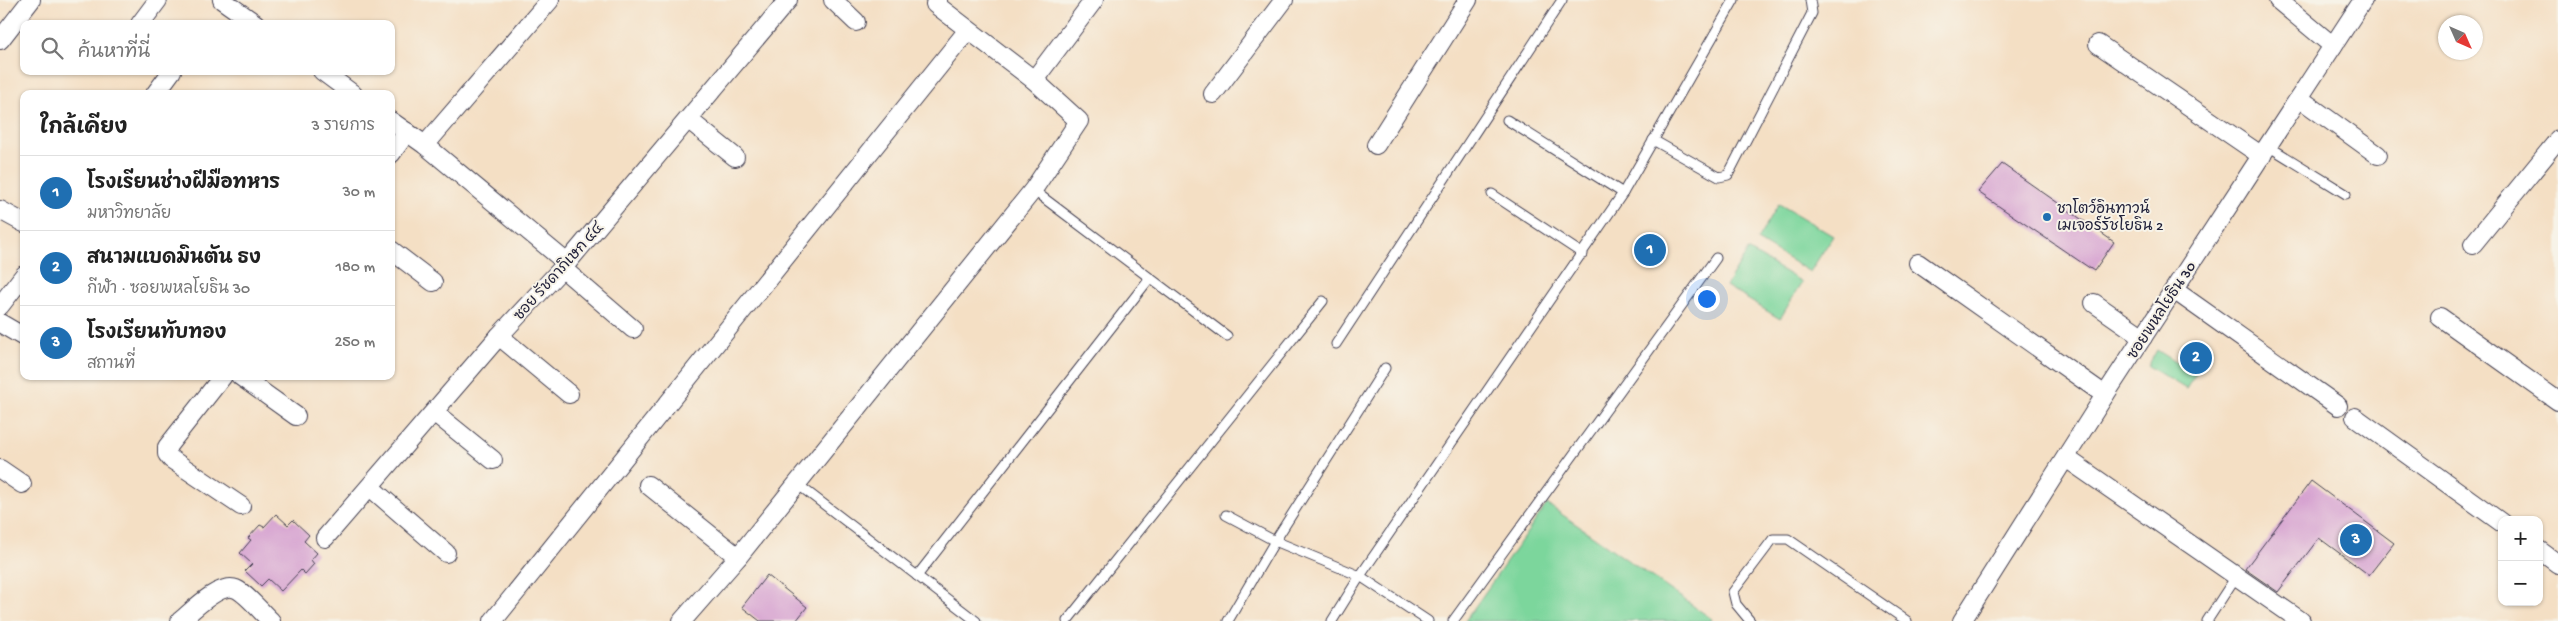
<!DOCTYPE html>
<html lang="th">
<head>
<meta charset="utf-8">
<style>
  body { margin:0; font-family:"Gochi Hand","Playpen Sans Thai",sans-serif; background:#f2f2f2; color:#222 }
  .controls { position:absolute; right:15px; bottom:15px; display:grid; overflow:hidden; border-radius:10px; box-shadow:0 1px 4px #0004 }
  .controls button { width:45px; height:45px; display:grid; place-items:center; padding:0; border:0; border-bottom:1px solid #e0e0e0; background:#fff; color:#222; font:25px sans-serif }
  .compass { position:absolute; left:2438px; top:15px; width:45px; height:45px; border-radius:50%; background:#fff; box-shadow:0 1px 4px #0004; rotate:135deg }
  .you { position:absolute; left:1706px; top:298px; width:18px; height:18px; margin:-12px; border:4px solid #fff; border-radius:50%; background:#1a73e8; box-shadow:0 0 0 8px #1a73e833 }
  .badge { display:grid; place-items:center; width:32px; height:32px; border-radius:50%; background:#1f6fb2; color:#fff; font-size:16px; font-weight:700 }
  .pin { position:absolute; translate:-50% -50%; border:2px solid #fff; box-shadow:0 1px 5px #0006 }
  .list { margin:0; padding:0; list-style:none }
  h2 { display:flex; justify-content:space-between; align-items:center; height:65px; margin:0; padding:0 20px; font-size:21px }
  h2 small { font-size:16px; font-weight:400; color:#767676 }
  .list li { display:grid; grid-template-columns:32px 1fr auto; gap:15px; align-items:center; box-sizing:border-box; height:75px; padding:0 20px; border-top:1px solid #e0e0e0 }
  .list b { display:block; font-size:19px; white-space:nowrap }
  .list p { margin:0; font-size:16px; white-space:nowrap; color:#767676 }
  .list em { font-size:16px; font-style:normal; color:#767676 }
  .icon { flex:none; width:28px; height:28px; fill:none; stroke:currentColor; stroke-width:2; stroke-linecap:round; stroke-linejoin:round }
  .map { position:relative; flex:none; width:2558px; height:621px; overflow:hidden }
  .search { position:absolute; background:#fff; box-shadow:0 1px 4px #0004; left:20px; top:20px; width:375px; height:55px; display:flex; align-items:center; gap:12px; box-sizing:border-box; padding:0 18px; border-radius:10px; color:#767676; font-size:19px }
  .panel { position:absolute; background:#fff; box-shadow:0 1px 4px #0004; left:20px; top:90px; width:375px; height:290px; border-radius:10px }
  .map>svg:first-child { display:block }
  .green { fill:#7bd69c; stroke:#4e7c6c }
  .building { fill:#d49dcf }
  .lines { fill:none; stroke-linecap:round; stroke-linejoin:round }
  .lane-casing { stroke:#423e50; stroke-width:11 }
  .street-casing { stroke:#423e50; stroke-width:20 }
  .lane { stroke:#fff; stroke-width:9 }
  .street { stroke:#fff; stroke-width:18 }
  .poi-dot { fill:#1f6fb2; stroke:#f7f3e8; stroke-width:2 }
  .labels { text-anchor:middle; stroke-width:4; stroke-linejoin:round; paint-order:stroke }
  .poi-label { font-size:15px; fill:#22223b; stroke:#f7f3e8; text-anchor:start }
  .street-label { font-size:15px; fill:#22223b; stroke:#f7f3e8 }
</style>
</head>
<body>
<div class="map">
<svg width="2558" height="621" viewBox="0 0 2558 621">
  <rect width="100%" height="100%" fill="#f7f3e8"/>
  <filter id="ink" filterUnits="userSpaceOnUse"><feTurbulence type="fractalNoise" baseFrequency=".02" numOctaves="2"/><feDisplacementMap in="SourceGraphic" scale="10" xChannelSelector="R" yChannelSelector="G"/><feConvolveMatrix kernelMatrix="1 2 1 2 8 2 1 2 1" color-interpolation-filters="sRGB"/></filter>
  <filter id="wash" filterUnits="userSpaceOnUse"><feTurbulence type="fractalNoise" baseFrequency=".0096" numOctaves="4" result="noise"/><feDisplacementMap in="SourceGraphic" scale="20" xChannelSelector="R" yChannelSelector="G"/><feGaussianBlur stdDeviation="1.12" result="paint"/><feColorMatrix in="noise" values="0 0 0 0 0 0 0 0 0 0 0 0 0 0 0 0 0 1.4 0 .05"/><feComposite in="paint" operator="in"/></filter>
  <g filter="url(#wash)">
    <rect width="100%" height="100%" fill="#f4dfc4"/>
    <!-- green -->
    <g class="green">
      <polygon points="1779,204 1833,236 1810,272 1757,240"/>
      <polygon points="1748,250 1802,282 1780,319 1726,286"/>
      <polygon points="2199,339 2212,348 2186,389 2148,366 2157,350 2182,366"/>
      <polygon points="1547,504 1712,619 1711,621 1465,621"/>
    </g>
    <g id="blocks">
      <!-- building -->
      <g class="building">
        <polygon points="2002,164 2114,242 2094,271 1978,192"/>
        <polygon points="2311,481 2394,543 2369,575 2319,538 2278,592 2245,569"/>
        <polygon points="276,514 288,525 293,520 309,535 304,541 317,553 311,560 314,564 305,574 301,570 281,591 268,579 261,586 245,571 252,564 240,553 251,540 248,538 260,525 264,527"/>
        <polygon points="767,575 807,607 796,621 760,621 742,607"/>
      </g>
    </g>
  </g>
  <g filter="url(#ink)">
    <use href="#blocks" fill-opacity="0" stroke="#423e50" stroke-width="1"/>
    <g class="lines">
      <defs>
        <g id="lane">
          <polyline points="1507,120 1623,193"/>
          <polyline points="1653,140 1719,177 1728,175 1812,13 1810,0"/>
          <polyline points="2268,146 2346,194"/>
          <polyline points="1033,190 1227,336"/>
          <polyline points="1492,194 1583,254"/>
          <polyline points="1336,344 1562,0"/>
          <polyline points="796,483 976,621"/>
          <polyline points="1226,515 1275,541 1360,576 1428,621"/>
          <polyline points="917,576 1149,279"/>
          <polyline points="1067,621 1323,301"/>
          <polyline points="1228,621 1275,541 1385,368"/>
          <polyline points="1332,621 1360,576 1623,193 1734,0"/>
          <polyline points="1453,621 1716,258"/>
          <polyline points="1750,621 1736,604 1733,592 1773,539 1788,539 1907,621"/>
          <polyline points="2207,621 2237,575"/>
        </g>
        <g id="street">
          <polyline points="222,0 256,24"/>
          <polyline points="833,0 856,22"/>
          <polyline points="2278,0 2333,46"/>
          <polyline points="140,24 158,0"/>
          <polyline points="0,40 31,0"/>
          <polyline points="2098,44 2262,156"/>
          <polyline points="322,71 353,94"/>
          <polyline points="1034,80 1094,0"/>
          <polyline points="155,94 172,71"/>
          <polyline points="1213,94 1284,0"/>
          <polyline points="2299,98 2378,155"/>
          <polyline points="689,120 735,157"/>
          <polyline points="391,121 425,145 567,263"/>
          <polyline points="425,145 550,0"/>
          <polyline points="1376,145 1468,0"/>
          <polyline points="391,154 407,132"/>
          <polyline points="0,210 24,223"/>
          <polyline points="2473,244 2558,140"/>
          <polyline points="391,250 433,282"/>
          <polyline points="1918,263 2105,395"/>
          <polyline points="562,268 633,329"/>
          <polyline points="2174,290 2338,406"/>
          <polyline points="2094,303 2143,337"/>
          <polyline points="0,306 24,275"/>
          <polyline points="2440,317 2558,401"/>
          <polyline points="0,323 24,337"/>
          <polyline points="499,336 569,394"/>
          <polyline points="223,376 167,447 167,454 171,459 241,506"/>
          <polyline points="240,376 296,416"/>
          <polyline points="435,413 493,460"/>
          <polyline points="2355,417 2502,523"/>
          <polyline points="2066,458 2301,621"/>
          <polyline points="0,469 22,484"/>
          <polyline points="648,485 738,557"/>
          <polyline points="370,487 446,553"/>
          <polyline points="325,538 499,336 567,263 788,0"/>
          <polyline points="2539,550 2558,564"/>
          <path d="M180 621C192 611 220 582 236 589 246 593 262 613 271 621"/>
          <polyline points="493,621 968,30"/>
          <polyline points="682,621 738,557 1033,190 1079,121 1034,80 935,4 938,0"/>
          <polyline points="1962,621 2105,395 2363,0"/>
        </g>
      </defs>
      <!-- lane casing -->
      <use href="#lane" class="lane-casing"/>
      <!-- street casing -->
      <use href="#street" class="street-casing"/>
      <!-- lane -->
      <use href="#lane" class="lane"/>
      <!-- street -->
      <use href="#street" class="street"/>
    </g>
  </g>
  <!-- markers -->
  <circle class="poi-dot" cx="2047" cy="217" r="5"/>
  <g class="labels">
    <!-- poi labels -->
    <g class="poi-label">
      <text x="2057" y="213">ชาโตว์อินทาวน์<tspan x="2057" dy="17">เมเจอร์รัชโยธิน 2</tspan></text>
    </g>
    <!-- street labels -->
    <g class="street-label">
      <text transform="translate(558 271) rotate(-48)" y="5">ซอย รัชดาภิเษก ๔๔</text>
      <text transform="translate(2161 310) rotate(-57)" y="5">ซอยพหลโยธิน 30</text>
    </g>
  </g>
</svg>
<div class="controls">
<button>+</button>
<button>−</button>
</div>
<svg class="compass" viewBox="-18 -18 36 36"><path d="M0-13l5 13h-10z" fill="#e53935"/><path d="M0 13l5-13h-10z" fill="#767676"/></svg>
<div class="you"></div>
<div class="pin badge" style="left:1650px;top:250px">1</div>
<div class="pin badge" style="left:2196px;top:358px">2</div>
<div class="pin badge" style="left:2356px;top:540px">3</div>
<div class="search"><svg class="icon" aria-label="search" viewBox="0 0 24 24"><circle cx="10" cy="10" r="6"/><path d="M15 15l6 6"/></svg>ค้นหาที่นี่</div>
<section class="panel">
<h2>ใกล้เคียง<small>3 รายการ</small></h2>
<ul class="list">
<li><span class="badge">1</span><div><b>โรงเรียนช่างฝีมือทหาร</b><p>มหาวิทยาลัย</p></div><em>30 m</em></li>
<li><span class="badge">2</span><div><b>สนามแบดมินตัน ธง</b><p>กีฬา · ซอยพหลโยธิน 30</p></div><em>180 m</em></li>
<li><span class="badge">3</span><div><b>โรงเรียนทับทอง</b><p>สถานที่</p></div><em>250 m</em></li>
</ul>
</section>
</div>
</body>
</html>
